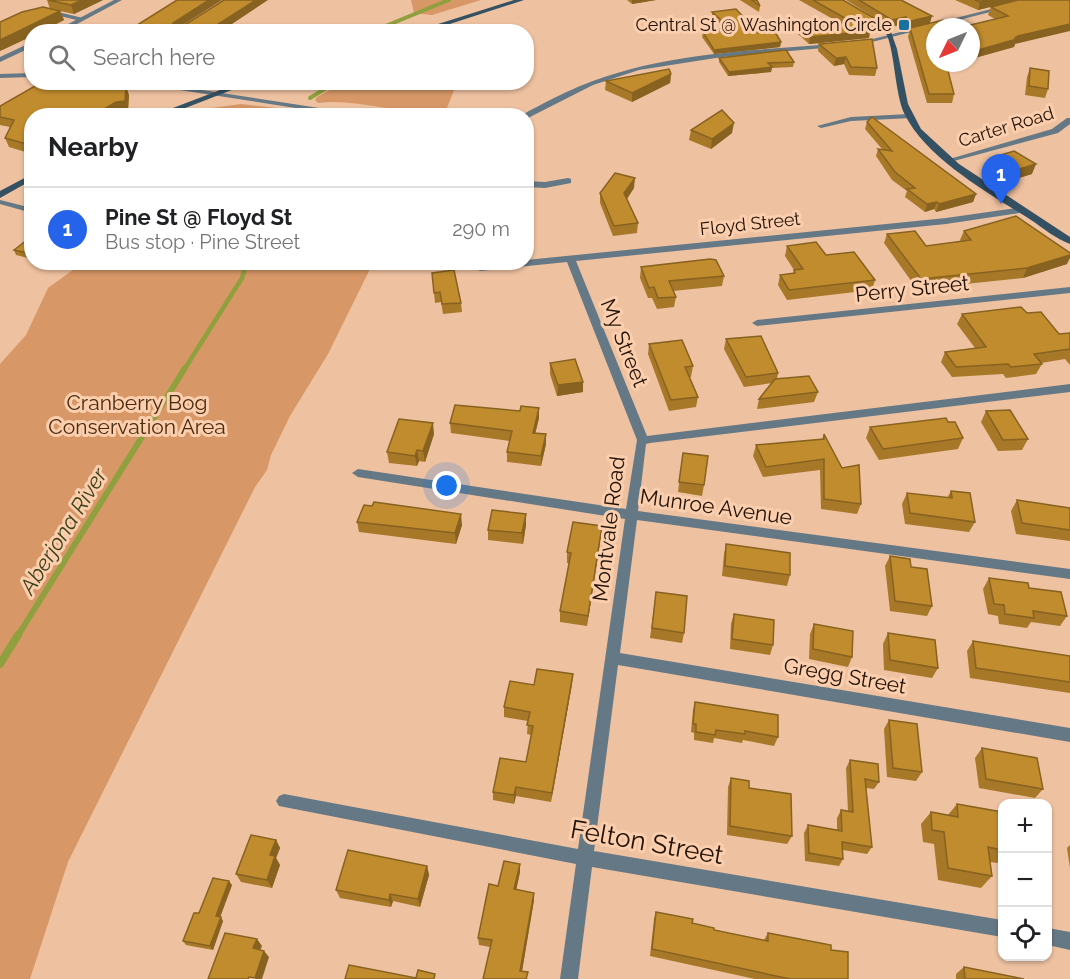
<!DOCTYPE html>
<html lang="en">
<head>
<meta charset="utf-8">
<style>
  body { margin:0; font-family:Raleway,sans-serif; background:#f2f2f2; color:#202124 }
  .controls { position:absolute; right:18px; bottom:18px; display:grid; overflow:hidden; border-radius:12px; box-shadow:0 2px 4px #0004 }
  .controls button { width:54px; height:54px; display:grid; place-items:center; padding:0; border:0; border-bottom:2px solid #e0e0e0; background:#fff; color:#202124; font:30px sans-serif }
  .compass { position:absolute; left:926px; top:18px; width:54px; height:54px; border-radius:50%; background:#fff; box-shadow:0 2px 4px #0004; rotate:227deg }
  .you { position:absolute; left:447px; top:486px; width:21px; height:21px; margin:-15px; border:4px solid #fff; border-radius:50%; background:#1a73e8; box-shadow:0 0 0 9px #1a73e833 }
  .badge { display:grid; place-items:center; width:39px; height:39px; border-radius:50%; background:#2563eb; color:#fff; font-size:20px; font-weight:700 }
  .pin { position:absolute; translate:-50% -50px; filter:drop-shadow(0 2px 3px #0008) }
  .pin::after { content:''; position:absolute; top:32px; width:21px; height:18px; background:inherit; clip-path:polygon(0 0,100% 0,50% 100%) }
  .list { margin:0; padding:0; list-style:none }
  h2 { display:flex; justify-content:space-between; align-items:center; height:78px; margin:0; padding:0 24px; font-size:26px }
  h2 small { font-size:20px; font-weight:400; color:#757577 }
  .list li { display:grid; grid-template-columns:39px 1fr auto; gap:18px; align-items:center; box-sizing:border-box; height:84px; padding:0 24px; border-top:2px solid #e0e0e0 }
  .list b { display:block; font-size:22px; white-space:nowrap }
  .list p { margin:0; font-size:20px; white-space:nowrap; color:#757577 }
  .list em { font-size:20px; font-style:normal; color:#757577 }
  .icon { flex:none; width:33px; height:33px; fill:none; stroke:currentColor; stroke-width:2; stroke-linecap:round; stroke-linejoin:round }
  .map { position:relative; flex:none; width:1070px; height:979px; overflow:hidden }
  .search { position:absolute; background:#fff; box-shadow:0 2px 4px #0004; left:24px; top:24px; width:510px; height:66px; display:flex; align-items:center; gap:15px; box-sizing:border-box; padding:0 21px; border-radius:24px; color:#757577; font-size:22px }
  .panel { position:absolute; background:#fff; box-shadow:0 2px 4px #0004; left:24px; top:108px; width:510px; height:162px; border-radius:24px }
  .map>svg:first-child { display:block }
  .green { fill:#d79766 }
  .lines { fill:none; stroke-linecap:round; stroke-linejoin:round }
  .stream-far3 { stroke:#90a03e; stroke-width:4 }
  .stream-far2 { stroke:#90a03e; stroke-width:4.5 }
  .stream-far1 { stroke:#90a03e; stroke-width:6 }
  .stream { stroke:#90a03e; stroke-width:8 }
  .lane { fill:#657885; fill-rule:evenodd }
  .street { fill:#657885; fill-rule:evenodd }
  .secondary { fill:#345163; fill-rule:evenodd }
  .wall { fill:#a67828 }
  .shaded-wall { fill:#876220 }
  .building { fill:#c18c2e; stroke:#876220; stroke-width:1.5 }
  .poi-dot { fill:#1772a1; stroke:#fbcead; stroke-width:2 }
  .labels { text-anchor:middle; stroke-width:6; stroke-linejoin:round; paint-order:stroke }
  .far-poi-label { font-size:18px; fill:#211106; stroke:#fbcead; text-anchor:end }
  .far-street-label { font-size:18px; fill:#211106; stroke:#fbcead }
  .street-label { font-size:21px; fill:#211106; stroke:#fbcead }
  .park-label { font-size:21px; fill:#4b2b10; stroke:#fbcead }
  .water-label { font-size:22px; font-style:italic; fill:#3b4219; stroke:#fbcead }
  .near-street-label { font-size:26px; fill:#211106; stroke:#fbcead }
</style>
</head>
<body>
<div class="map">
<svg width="1070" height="979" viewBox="0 0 1070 979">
  <rect width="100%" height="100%" fill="#eec1a0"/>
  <!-- green -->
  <g class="green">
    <polygon points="411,0 481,0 432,15 414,13"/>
    <path d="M342 83V82L466 83 454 90 447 108C404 119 361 97 318 103L315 100 317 97Z"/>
    <polygon points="241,104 340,115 188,115 190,111"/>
    <polygon points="84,262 373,263 328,354 290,416 271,455 267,470 255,487 68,862 30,979 0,979 0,364 26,335 48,288"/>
  </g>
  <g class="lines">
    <!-- stream-far3 -->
    <g class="stream-far3">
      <polyline points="371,32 449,0"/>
      <polyline points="310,98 336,82"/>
      <polyline points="292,116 298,109"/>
    </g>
    <!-- stream-far2 -->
    <polyline class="stream-far2" points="184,370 242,278 247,262"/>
    <!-- stream-far1 -->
    <polyline class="stream-far1" points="17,637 185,368"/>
    <!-- stream -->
    <polyline class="stream" points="0,664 18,635"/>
    <!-- lane -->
    <g class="lane">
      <polygon points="49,10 83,18 84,19 81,21 47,13 46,12"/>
      <polygon points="0,200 32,208 32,213 0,204"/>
    </g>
    <!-- street -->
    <g class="street">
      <polygon points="114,0 122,0 62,32 53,32"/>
      <polygon points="1027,0 1038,0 856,46 853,44"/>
      <polygon points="32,42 32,47 0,62 0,57"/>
      <path d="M833 44 835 45V47L722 57 639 70 593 85 528 118 526 116H521C531 109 543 104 554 98 643 53 735 52 833 44Z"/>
      <polygon points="32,73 32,77 0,78 0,74"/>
      <polygon points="128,82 150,82 371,116 347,116"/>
      <polygon points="909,114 913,116 912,118 851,121 821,128 817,126 851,117"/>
      <polygon points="1067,118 1070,118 1070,124 1058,133 950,162 946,160 1052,129"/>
      <polygon points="568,178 571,179 571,183 545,188 526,187 526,181 545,182"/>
      <polygon points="1023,207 1027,210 1026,212 946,224 576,261 647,436 1070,384 1070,392 650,443 646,444 638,511 1070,569 1070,579 637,520 620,653 1070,728 1070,742 618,665 594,851 1002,920 1002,937 592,867 578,979 560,979 576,864 279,806 276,801 279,796 284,794 578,849 625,519 358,477 352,473 358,469 626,509 637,440 567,262 480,271 475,268 477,266 526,262 526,260 946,218"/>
      <polygon points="1070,287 1070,293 757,326 752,323 757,320"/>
      <polygon points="1048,928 1070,932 1070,950 1048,945"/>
    </g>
    <!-- secondary -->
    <g class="secondary">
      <polygon points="514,0 524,0 425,32 413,32"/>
      <path d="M865 15H869L890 29 897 49 908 104 921 129 959 164 1070 237V244C1056 239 1043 228 1031 220 990 194 927 159 905 115 894 94 895 44 884 30 880 25 870 21 865 17Z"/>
      <polygon points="241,82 252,82 165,116 152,116"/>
      <polygon points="32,174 32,180 0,198 0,191"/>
    </g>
  </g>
  <!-- wall -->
  <g class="wall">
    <polygon points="47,0 103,0 74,14 60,11 64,20 40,32 32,32 32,36 0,51 50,9"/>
    <polygon points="627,0 656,0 632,4"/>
    <polygon points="740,0 757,0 760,6 759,12"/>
    <polygon points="799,0 843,0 881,22 879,29 870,31 869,38 809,44 798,34 799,27 840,23"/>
    <polygon points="846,0 901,0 930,23 905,29 904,24 890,27"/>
    <polygon points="955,0 1018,0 978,10"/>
    <polygon points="1018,0 1015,44 1014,47 971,59 971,27 995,19 988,15 991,7"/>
    <polygon points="712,12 758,33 781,42 780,47 714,54 702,37 703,32 725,28 712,16"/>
    <polygon points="910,28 957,67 948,69 954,94 952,103 927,103 908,37"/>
    <polygon points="819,44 877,68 875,76 849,75 844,64 834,66 818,51"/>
    <polygon points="719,58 794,62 793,67 772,68 771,72 728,76 719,62"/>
    <polygon points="1030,68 1048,89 1045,98 1025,95 1027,77"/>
    <polygon points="671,74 670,83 632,102 605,90 606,81"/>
    <polygon points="129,95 128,110 119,111 112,116 32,116 32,154 9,147 5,138 10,127 0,125 0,106"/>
    <polygon points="867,122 976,194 973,202 936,212 934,209 925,212 905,197 907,191 892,180 876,156 878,149 882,149 865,129"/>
    <polygon points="691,130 732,133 711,149 689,140"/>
    <polygon points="994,157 1032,174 1012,180 990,167"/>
    <polygon points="634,188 627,199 638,223 637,233 613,236 600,203 600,193"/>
    <polygon points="964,231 1067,264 1023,278 917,289 884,243 887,234 926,246 961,242 960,240"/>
    <polygon points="32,236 32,259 16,255 14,250"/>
    <polygon points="787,246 826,255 875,280 872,290 787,300 778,285 780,275 793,273 794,270 785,256"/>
    <polygon points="641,267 724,276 722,286 673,291 676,297 674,307 657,309 652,298 648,298 640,278"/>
    <polygon points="432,273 461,303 462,312 443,314 441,302 435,303"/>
    <polygon points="1027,313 1059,334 1070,333 1070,365 1065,359 1041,363 1042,364 1036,374 1006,378 1003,374 952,377 941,362 945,352 975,348 957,324 962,314"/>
    <polygon points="726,339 778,373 777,379 818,392 814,402 757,409 759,399 772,383 744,387 724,349"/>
    <polygon points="649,344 693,366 691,377 689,377 698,397 696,407 669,411 648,354"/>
    <polygon points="550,363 583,392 557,396 550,374"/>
    <polygon points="539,408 539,418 535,433 546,444 541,466 507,462 507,452 510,441 451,433 450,423"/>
    <polygon points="986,411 1028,439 1022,450 998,451 981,422"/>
    <polygon points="948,422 963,438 958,449 879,460 866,438 870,427"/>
    <polygon points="434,434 425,462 419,461 417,466 389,463 387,452"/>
    <polygon points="824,434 861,504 857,514 821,509 820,470 763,477 753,456 756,445 822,439"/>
    <polygon points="683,453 704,485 702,496 678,492"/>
    <polygon points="951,491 975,522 969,532 905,524 902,504 907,493 947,498"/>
    <polygon points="1017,500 1070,508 1070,541 1016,534 1011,511"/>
    <polygon points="526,514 526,525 523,544 488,540 488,530"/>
    <polygon points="357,522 462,525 456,544 359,532"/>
    <polygon points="602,526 587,626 560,622 560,611 569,563 567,563 567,552"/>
    <polygon points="726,544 790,575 787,586 722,576 724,554"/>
    <polygon points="890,556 911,567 932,606 927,616 890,611 885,566"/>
    <polygon points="989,578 1029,588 1067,616 1060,626 1031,622 1027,628 999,624 998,616 988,614 983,589"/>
    <polygon points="656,592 684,633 682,643 650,638"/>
    <polygon points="734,614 773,645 770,655 730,649 731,624"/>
    <polygon points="814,624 852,657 848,667 809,659 810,634"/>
    <polygon points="888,633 938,668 932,678 884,670 883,644"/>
    <polygon points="973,641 1070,656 1070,693 970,678 967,651"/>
    <polygon points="572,684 551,802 516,796 514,804 493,800 493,792 526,762 531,735 527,734 528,721 504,717 504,707 534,685"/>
    <polygon points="695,702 778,737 774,746 743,740 742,743 714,738 713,743 694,740 694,733 691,732 693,710"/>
    <polygon points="889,720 922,772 916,781 887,777 884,729"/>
    <polygon points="982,748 1043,789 1035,798 979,788 975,758"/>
    <polygon points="850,760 879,782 874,789 866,788 872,847 867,854 843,850 843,859 839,866 805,861 804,833 808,825 837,830 837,818 841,810 848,812 846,768"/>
    <polygon points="731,778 749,788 792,836 787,844 727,835 728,787"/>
    <polygon points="957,804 1002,812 1002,858 997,863 990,862 992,876 981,888 938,880 934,844 923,842 921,824 931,812 948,815"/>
    <polygon points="276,840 280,848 276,858 280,865 272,888 241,882 236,874"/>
    <polygon points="1070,845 1070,868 1067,848"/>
    <polygon points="520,864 520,872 516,889 534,893 534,900 522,971 528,979 490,947 479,945 478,938 498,886"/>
    <polygon points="427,866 429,875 420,907 393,901 391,907 340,898 336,890"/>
    <polygon points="232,885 220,917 223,921 213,950 186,945 183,941 199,913"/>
    <polygon points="656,912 714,930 764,940 768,933 831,950 848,979 755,979 650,956 654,919"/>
    <polygon points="964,967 1024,979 956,979 956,974"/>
  </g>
  <!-- shaded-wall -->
  <g class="shaded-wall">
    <polygon points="82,0 103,0 74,14 71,5"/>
    <polygon points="209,0 222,0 175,30 172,26 173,23"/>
    <polygon points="256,0 268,0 220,32 206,32"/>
    <polygon points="632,0 656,0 632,4"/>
    <polygon points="990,0 1018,0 978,10 980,2"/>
    <polygon points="60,11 64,20 40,32 32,32 32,36 0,51 0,40"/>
    <polygon points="932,16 930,23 905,29 907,22"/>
    <polygon points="906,17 904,24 890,27 892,20"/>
    <polygon points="881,22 879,29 870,31 869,38 809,44 810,37"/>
    <polygon points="1070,24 1070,31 1015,44 1014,47 971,59 971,52 1018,36"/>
    <polygon points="781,42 780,47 714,54 714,50"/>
    <polygon points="846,57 844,64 834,66 836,58"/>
    <polygon points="946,63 958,63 957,67 943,71"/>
    <polygon points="772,67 771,72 728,76 729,72"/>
    <polygon points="671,74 670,83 632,102 632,93"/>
    <polygon points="126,86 129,95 128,110 119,111 112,116 102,116 101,111 116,102"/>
    <polygon points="97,110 99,116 86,116"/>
    <polygon points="734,123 732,133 711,149 712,139"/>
    <polygon points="1036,164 1032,174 1012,180 1016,170"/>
    <polygon points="635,178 634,188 623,204 624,193"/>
    <polygon points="976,194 973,202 936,212 939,204"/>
    <polygon points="937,202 934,209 925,212 927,204"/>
    <polygon points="1070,255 1070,258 1067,264 1023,278 1027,268"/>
    <polygon points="583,382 583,392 557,396 558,385"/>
    <polygon points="539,408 539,418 533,443 533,433"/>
    <polygon points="433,423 434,434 425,462 423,451"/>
    <polygon points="546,434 546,444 541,466 541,456"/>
    <polygon points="417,450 419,461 417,466 415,456"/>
    <polygon points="461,514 462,525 456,544 455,533"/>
    <polygon points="526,514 526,525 523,544 522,533"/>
    <polygon points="602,526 601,536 587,626 588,616"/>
    <polygon points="573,674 572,684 551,802 552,793"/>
    <polygon points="516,787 516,796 514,804 514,795"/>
    <polygon points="276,840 280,848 276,858 280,865 272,888 267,880 270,855"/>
    <polygon points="520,864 520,872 515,896 514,889"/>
    <polygon points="427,866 429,875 420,907 418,899"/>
    <polygon points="229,881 232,885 219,920 216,916"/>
    <polygon points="534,893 534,900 521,977 520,971"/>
    <polygon points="390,894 393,901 391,907 389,900"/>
    <polygon points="221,917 223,921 213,950 210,946"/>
    <polygon points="257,939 262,946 258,955 253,948"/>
    <polygon points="264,951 269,957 262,979 256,979 255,978"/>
  </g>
  <!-- building -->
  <g class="building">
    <polygon points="48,0 82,0 71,5"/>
    <polygon points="177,0 209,0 173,23 172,26 183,26 224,0 256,0 206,32 126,32"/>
    <polygon points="752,0 757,0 760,6"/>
    <polygon points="813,0 843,0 881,22 869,25 870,31 810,37 799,27 852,22"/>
    <polygon points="859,0 901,0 932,16 907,22 906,17 892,20"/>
    <polygon points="975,0 990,0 980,2"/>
    <polygon points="1018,0 1070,0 1070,24 1018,36 1015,38 1017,39 971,52 971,27 962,27 1008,16 991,7"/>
    <polygon points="43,7 60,11 0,40 0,22 22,12"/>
    <polygon points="736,9 758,33 775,32 781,42 714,50 703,32 729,27 712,12"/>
    <polygon points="943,20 957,27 935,27 935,63 946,63 954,94 929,94 910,28"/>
    <polygon points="872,39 877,68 851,67 846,57 836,58 819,44"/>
    <polygon points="786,50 794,62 768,63 772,67 729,72 719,58"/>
    <polygon points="1030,68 1049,71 1048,89 1029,86"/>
    <polygon points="669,69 671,74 632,93 606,81"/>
    <polygon points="42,82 104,82 126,86 125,101 116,102 101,111 97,110 86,116 32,116 32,144 30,145 5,138 14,120 0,117 0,106"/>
    <polygon points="722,110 734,123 712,139 691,130"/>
    <polygon points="872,117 976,194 939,204 937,202 927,204 907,189 915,188 895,172 878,149 892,151 867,122"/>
    <polygon points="1014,151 1036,164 1016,170 994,157"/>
    <polygon points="615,173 635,178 624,193 638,223 614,226 600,193"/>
    <polygon points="1016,216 1070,253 1070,255 1027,268 921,279 887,234 915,231 926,246 971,240 964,231"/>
    <polygon points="32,236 32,254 14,250"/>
    <polygon points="816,242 826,255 854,252 875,280 789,290 780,275 795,273 794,270 803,269 787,246"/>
    <polygon points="710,259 716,260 724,276 669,281 676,297 658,298 654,287 649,288 641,267"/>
    <polygon points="454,270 461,303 442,304 440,292 434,293 432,273"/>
    <polygon points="1021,307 1027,313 1041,312 1059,334 1070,333 1070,349 1034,354 1042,364 1011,367 1008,364 956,367 945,352 986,347 962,314"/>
    <polygon points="761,336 778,373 746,377 726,339"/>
    <polygon points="682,340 693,366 685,367 698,397 671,400 649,344"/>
    <polygon points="575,359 583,382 558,385 550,363"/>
    <polygon points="809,376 818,392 759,399 775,379"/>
    <polygon points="455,405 520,411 521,406 539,408 533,433 546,434 541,456 507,452 512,431 450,423"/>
    <polygon points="1010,410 1028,439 1003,440 986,411"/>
    <polygon points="946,418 948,422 955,422 963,438 883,449 870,427"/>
    <polygon points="399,419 433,423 423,451 417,450 415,456 387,452"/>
    <polygon points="824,434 842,468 859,465 861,504 824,499 824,459 766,467 756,445 824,439"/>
    <polygon points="683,453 708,456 704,485 679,482"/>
    <polygon points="951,491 970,493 975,522 910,513 907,493 952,498"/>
    <polygon points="1017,500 1070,508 1070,530 1022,523"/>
    <polygon points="374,502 461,514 455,533 357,522 364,505 372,506"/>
    <polygon points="492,510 526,514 522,533 488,530"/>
    <polygon points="573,522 602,526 588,616 560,611 571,553 567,552"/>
    <polygon points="726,544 790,553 790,575 725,566"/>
    <polygon points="890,556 910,559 911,567 927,569 932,606 895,601"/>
    <polygon points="989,578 1028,583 1029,588 1061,592 1067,616 1033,611 1034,618 1005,614 1004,605 994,604"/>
    <polygon points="656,592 687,596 684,633 652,628"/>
    <polygon points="734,614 774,620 773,645 732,639"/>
    <polygon points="814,624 853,631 852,657 813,649"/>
    <polygon points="888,633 935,640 938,668 890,660"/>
    <polygon points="973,641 1070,656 1070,682 976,668"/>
    <polygon points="537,669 573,674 552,793 516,787 514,795 493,792 500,758 526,762 533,726 527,725 530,712 504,707 510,681 534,685"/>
    <polygon points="695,702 778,715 778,737 745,731 745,734 716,730 715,735 696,732 696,724 693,724"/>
    <polygon points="889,720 917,724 922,772 893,768"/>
    <polygon points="982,748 1037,758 1043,789 986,779"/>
    <polygon points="850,760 878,764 879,782 865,779 872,847 842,842 843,859 809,853 808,825 842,831 841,810 853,812"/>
    <polygon points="731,778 749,781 749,788 791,794 792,836 730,826"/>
    <polygon points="957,804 1002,812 1002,850 988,847 992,876 948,868 944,832 932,830 931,812 958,817"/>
    <polygon points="251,835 276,840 270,855 275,856 267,880 236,874"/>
    <polygon points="348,850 427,866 418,899 390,894 389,900 336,890"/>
    <polygon points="504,861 520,864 514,889 534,893 520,971 528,972 526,979 483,979 492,940 478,938 489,884 498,886"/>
    <polygon points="213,878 229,881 216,916 221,917 210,946 183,941 194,913 199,913"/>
    <polygon points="656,912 693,919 692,923 714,928 714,930 768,941 768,933 831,945 831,950 848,952 848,979 790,979 652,949"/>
    <polygon points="225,933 257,939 253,948 264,951 255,978 249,977 248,979 208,979"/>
    <polygon points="349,965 416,978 418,970 435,974 434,979 345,979"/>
    <polygon points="964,967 1024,979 965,979"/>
  </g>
  <!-- markers -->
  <rect class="poi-dot" x="898" y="19" width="12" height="12" rx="3"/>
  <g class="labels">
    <!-- far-poi labels -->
    <g class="far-poi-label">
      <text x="892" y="31">Central St @ Washington Circle</text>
    </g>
    <!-- far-street labels -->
    <g class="far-street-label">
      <text transform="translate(1006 127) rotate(-17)" y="6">Carter Road</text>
      <text transform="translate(750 224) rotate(-6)" y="6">Floyd Street</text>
    </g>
    <!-- street labels -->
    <g class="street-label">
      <text transform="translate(912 289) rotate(-6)" y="7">Perry Street</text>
      <text transform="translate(624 343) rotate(68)" y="7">My Street</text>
      <text transform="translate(716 507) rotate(8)" y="7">Munroe Avenue</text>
      <text transform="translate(609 529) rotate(-83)" y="7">Montvale Road</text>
      <text transform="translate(845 676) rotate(10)" y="7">Gregg Street</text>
    </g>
    <!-- park labels -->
    <g class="park-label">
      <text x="137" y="410">Cranberry Bog<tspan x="137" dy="24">Conservation Area</tspan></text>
    </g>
    <!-- water labels -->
    <g class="water-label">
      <text transform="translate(63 531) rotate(-58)" y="8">Aberjona River</text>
    </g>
    <!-- near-street labels -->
    <g class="near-street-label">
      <text transform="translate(647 842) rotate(10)" y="9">Felton Street</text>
    </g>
  </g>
</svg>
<div class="controls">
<button>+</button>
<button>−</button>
<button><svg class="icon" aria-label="locate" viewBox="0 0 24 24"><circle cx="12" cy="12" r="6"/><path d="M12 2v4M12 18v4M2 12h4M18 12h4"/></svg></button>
</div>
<svg class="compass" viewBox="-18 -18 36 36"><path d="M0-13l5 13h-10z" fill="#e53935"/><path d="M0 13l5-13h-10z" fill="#757577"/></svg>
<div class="you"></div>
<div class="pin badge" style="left:1001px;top:204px">1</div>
<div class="search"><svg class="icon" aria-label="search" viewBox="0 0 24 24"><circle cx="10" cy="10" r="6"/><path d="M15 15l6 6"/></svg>Search here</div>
<section class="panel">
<h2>Nearby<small></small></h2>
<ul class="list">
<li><span class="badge">1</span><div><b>Pine St @ Floyd St</b><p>Bus stop · Pine Street</p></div><em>290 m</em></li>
</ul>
</section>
</div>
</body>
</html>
